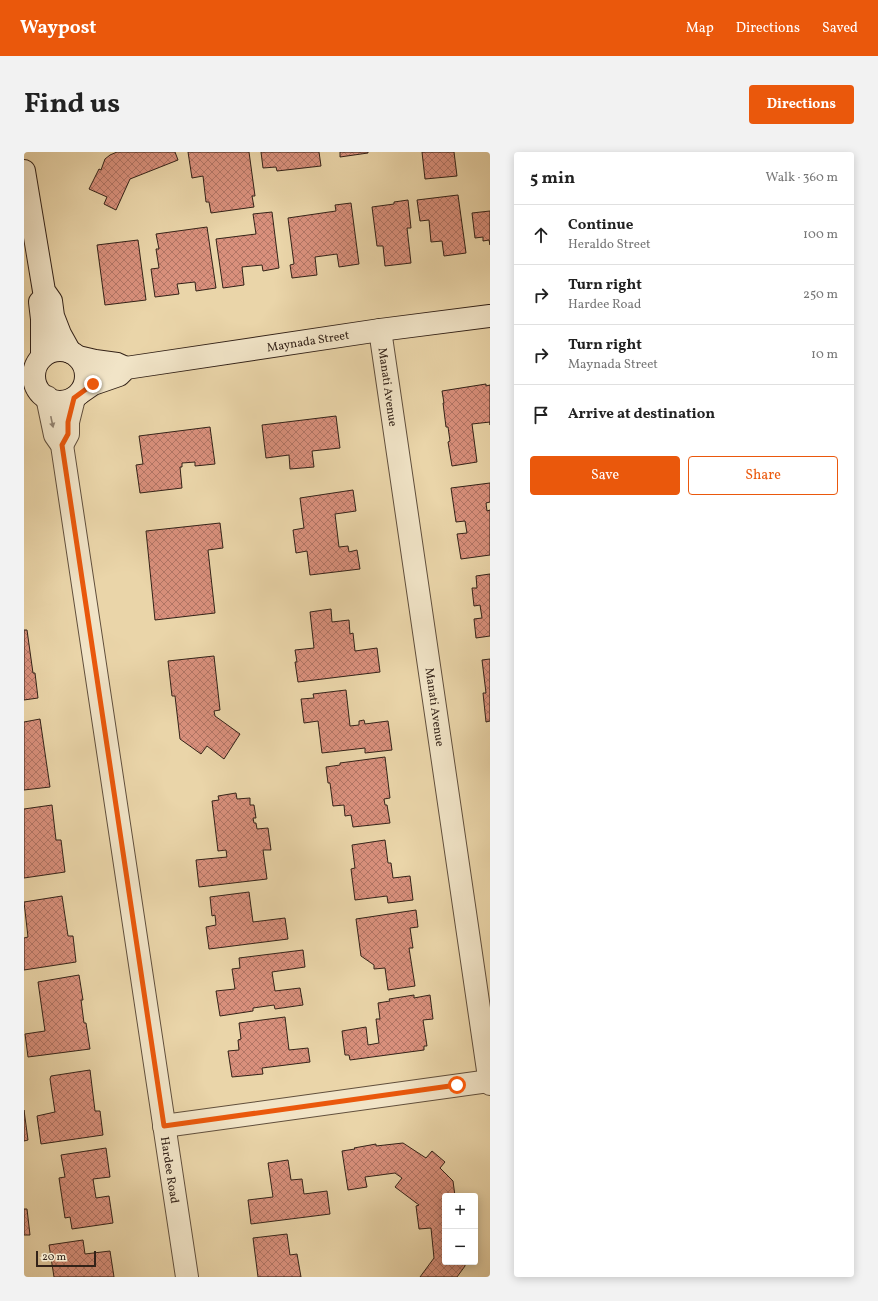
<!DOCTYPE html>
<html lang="en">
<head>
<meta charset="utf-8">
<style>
  body { margin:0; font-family:Vollkorn,serif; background:#f2f2f2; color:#222 }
  .controls { position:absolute; right:12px; bottom:12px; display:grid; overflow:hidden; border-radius:4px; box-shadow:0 2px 10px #0003 }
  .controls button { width:36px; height:36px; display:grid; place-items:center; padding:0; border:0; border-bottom:1px solid #e0e0e0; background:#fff; color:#222; font:20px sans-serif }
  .scale { position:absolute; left:12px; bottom:10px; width:60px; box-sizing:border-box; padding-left:4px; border:2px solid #332218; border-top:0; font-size:11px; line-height:14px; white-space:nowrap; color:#332218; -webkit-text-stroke:3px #f1e4c7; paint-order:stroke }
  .stop { position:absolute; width:12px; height:12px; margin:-9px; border:3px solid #ea580c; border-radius:50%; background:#fff }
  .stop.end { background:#ea580c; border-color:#fff; box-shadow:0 1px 4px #0008 }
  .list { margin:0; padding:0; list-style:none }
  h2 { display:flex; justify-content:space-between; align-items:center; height:52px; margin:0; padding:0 16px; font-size:17px }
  h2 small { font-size:13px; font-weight:400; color:#767676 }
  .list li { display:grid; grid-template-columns:26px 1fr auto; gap:12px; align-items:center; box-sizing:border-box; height:60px; padding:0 16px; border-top:1px solid #e0e0e0 }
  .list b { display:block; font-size:15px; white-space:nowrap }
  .list p { margin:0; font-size:13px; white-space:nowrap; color:#767676 }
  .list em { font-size:13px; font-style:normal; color:#767676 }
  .actions { display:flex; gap:8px; padding:12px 16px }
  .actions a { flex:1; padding:9px 0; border:1px solid #ea580c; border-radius:4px; text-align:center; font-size:14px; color:#ea580c }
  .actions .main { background:#ea580c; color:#fff }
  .icon { flex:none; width:22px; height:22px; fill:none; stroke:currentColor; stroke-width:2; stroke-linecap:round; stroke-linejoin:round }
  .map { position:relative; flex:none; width:466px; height:1125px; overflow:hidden; border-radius:4px }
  header { display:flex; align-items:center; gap:24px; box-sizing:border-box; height:56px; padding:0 20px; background:#ea580c; color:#fff }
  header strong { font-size:19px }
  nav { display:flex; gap:22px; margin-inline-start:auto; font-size:14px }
  .intro { display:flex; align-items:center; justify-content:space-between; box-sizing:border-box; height:96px; padding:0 24px }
  h1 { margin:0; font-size:28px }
  .button { padding:10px 18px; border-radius:4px; background:#ea580c; color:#fff; font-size:14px; font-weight:700 }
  main { display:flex; gap:24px; padding:0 24px }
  aside { flex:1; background:#fff; border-radius:4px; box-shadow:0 2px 10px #0003 }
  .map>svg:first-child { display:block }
  .building { fill:url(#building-cross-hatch); stroke:#332218 }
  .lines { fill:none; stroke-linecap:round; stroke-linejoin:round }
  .street-casing { stroke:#614f3c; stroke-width:24 }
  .secondary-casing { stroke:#332218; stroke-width:24 }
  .street { stroke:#f1e4c7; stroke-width:22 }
  .secondary { stroke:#f1e4c7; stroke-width:22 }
  .oneway { fill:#928370 }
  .route { stroke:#ea580c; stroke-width:5 }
  .labels { text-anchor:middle; stroke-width:4; stroke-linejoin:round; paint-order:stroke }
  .street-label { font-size:12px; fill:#332218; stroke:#f1e4c7 }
</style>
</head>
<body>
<header>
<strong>Waypost</strong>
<nav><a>Map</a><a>Directions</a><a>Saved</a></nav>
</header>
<div class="intro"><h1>Find us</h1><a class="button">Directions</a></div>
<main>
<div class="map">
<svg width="466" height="1125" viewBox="0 0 466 1125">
  <defs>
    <pattern id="building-cross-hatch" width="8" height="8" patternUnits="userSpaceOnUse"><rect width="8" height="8" fill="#d9907c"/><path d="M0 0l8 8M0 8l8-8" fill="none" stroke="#b17565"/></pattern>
  </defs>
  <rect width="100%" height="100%" fill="#ead5a9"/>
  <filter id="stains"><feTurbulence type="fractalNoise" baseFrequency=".005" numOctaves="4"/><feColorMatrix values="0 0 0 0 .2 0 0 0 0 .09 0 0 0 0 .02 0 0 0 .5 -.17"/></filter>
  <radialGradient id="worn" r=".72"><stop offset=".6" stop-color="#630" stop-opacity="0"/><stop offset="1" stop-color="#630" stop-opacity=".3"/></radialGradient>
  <!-- building -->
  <g class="building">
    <polygon points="93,0 151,0 154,8 106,27 92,58 80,52 83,45 65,37 75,17 77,18 81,7 86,3"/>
    <polygon points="164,0 225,0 231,44 228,44 230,55 187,61 185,50 182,50 179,24 168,26"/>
    <polygon points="237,0 295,0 297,14 253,19 252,15 239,16"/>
    <polygon points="316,0 344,0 344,1 316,5"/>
    <polygon points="398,0 430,0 433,24 401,27"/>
    <polygon points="434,43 442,101 420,104 418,89 407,90 405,68 396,69 393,48"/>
    <polygon points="384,48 387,76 383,76 387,111 361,114 359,94 353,94 348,55 370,52 370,50"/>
    <polygon points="327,51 335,112 315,115 313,102 291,105 293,123 268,126 266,113 270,112 264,66 312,59 311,53"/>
    <polygon points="466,59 466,93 465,88 459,89 459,85 451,86 448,61"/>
    <polygon points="248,60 255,116 239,119 238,113 218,115 220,133 199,136 192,87 232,82 229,62"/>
    <polygon points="183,75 192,136 172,139 171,130 153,132 155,142 131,145 127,117 135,116 132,97 135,97 132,82"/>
    <polygon points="114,88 122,148 81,153 73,93"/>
    <polygon points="462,232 462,234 466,233 466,273 466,270 448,272 453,310 428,314 424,290 426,289 424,275 422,275 419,251 420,251 418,239"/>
    <polygon points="312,264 316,296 288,299 290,315 266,317 265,303 242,306 238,273"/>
    <polygon points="186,275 191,312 171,314 171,310 158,311 158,315 156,315 158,336 116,341 112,313 119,312 115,284"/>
    <polygon points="466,331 466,350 462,351 463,359 466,358 466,403 437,407 433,382 443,381 441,369 432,370 427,336"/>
    <polygon points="329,338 332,359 311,362 315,395 324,394 325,400 333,398 336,417 286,423 283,399 272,401 269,378 280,376 276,346"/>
    <polygon points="196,371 199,396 184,398 191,461 131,468 122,379"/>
    <polygon points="466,422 466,484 452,486 450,467 458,466 456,453 450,454 448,436 453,436 452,424"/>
    <polygon points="307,457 308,470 325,468 326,482 329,481 331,499 353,496 356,520 274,530 271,510 273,510 271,498 290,496 286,460"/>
    <polygon points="0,478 3,478 9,521 11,521 14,546 0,548"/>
    <polygon points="190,504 196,558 190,559 191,564 216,582 200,607 183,594 177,602 156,587 151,544 148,544 144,509"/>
    <polygon points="466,507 466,569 462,570 459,541 462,541 458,508"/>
    <polygon points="322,538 326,574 335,573 335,569 340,568 341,572 364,569 368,598 341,601 341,596 298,601 294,569 280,571 277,547 290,546 289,542"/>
    <polygon points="16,567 26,635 0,638 0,570"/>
    <polygon points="361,605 366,646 360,647 361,653 363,653 366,671 329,675 327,663 321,664 320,653 309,654 306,631 304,631 302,615 316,613 316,611"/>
    <polygon points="212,641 213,647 226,646 226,653 230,653 232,666 229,666 230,671 232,671 233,677 244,676 247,698 239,698 243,727 175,735 172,708 203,705 202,698 194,699 188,649 195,648 194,644"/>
    <polygon points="28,653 32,688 37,688 41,720 0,726 0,657"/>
    <polygon points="361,688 364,711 367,711 369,726 386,724 389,748 364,751 363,744 331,748 327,717 331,716 328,693"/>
    <polygon points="225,740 229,770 261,766 264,787 185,797 182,775 192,773 191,763 188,764 186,745"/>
    <polygon points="38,744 44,784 49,784 52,810 0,818 0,786 4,785 0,750"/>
    <polygon points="392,758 394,775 386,776 389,796 385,796 391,834 364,838 361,816 350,817 350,813 337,804 332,767"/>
    <polygon points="279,798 281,815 248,820 251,839 276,836 279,853 251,857 250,853 229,856 229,859 196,864 192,839 211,837 208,817 216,816 215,806"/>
    <polygon points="55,823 59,848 57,848 60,871 62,871 66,897 4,905 1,882 21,879 14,830"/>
    <polygon points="390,843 390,846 406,843 409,867 399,868 403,894 400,894 400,898 326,908 325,903 321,903 318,879 342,875 344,893 355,891 352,867 356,867 354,851 366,849 365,847"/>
    <polygon points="261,865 265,898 284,896 286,910 238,916 239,922 208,925 204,899 215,898 214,888 217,887 215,871"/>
    <polygon points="66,918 71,959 76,959 79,983 17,992 13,964 31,960 26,927 27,924"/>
    <polygon points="0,958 4,988 0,989"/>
    <polygon points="379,991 402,1006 408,999 421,1010 416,1016 429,1029 431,1044 421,1044 421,1110 441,1110 441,1114 433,1125 396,1125 410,1106 407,1076 395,1077 392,1054 395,1053 371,1035 378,1026 371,1021 341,1025 343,1035 324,1038 318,999 331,997 330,996 352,992 352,994"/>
    <polygon points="82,996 86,1025 69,1027 72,1046 85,1044 89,1071 48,1077 46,1065 41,1066 35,1026 41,1025 37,1003"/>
    <polygon points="264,1008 267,1028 278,1027 280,1042 303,1039 306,1062 227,1072 224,1048 249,1045 244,1011"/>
    <polygon points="0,1057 3,1057 6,1083 0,1083"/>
    <polygon points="263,1082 266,1103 273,1102 277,1125 234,1125 229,1086"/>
    <polygon points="59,1088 61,1102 86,1099 90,1125 30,1125 25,1093"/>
  </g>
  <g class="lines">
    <defs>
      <g id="street">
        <polyline points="356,178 466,932"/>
        <polyline points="23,245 31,283 38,293 163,1125"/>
        <polyline points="38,293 44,282 44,270 50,246"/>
        <polyline points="140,974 466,929"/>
      </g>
      <g id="secondary">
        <polyline points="0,19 20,139 27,149 29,164 36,182 46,200"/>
        <polyline points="16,150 18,167 18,205"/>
        <circle cx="36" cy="224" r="26"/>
        <polyline points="54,205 71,209 93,212 102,216"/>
        <polyline points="56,241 69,232 95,223 102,216 356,178 466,164"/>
      </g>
    </defs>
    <!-- street casing -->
    <use href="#street" class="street-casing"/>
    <!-- secondary casing -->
    <use href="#secondary" class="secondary-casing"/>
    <!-- street -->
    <use href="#street" class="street"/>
    <!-- secondary -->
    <use href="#secondary" class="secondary"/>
  </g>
  <!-- one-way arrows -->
  <defs><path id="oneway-solid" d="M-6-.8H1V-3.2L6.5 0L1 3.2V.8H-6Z"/></defs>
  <use class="oneway" href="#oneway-solid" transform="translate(28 270) rotate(78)"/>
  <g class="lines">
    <!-- route -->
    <polyline class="route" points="69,232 50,246 44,270 44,282 38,293 140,974 433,933"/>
  </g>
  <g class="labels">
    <!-- street labels -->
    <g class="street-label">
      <text transform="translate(284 189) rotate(-9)" y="4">Maynada Street</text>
      <text transform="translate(364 235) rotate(82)" y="4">Manati Avenue</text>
      <text transform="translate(411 555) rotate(82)" y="4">Manati Avenue</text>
      <text transform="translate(146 1018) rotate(81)" y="4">Hardee Road</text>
    </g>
  </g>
  <rect width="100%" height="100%" filter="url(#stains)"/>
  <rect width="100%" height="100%" fill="url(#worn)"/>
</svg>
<div class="controls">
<button>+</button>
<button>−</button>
</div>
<div class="scale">20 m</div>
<div class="stop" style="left:433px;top:933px"></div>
<div class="stop end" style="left:69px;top:232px"></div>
</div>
<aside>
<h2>5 min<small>Walk · 360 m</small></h2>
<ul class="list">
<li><svg class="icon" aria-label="ahead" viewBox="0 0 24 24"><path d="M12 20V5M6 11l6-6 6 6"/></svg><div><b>Continue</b><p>Heraldo Street</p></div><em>100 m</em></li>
<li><svg class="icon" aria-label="right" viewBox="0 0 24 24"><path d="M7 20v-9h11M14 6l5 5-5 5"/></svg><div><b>Turn right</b><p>Hardee Road</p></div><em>250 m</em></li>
<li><svg class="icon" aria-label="right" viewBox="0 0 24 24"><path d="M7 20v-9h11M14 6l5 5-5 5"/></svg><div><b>Turn right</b><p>Maynada Street</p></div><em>10 m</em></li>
<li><svg class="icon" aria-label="arrive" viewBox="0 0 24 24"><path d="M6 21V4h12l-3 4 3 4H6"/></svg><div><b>Arrive at destination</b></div></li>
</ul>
<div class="actions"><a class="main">Save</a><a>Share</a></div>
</aside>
</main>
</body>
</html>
